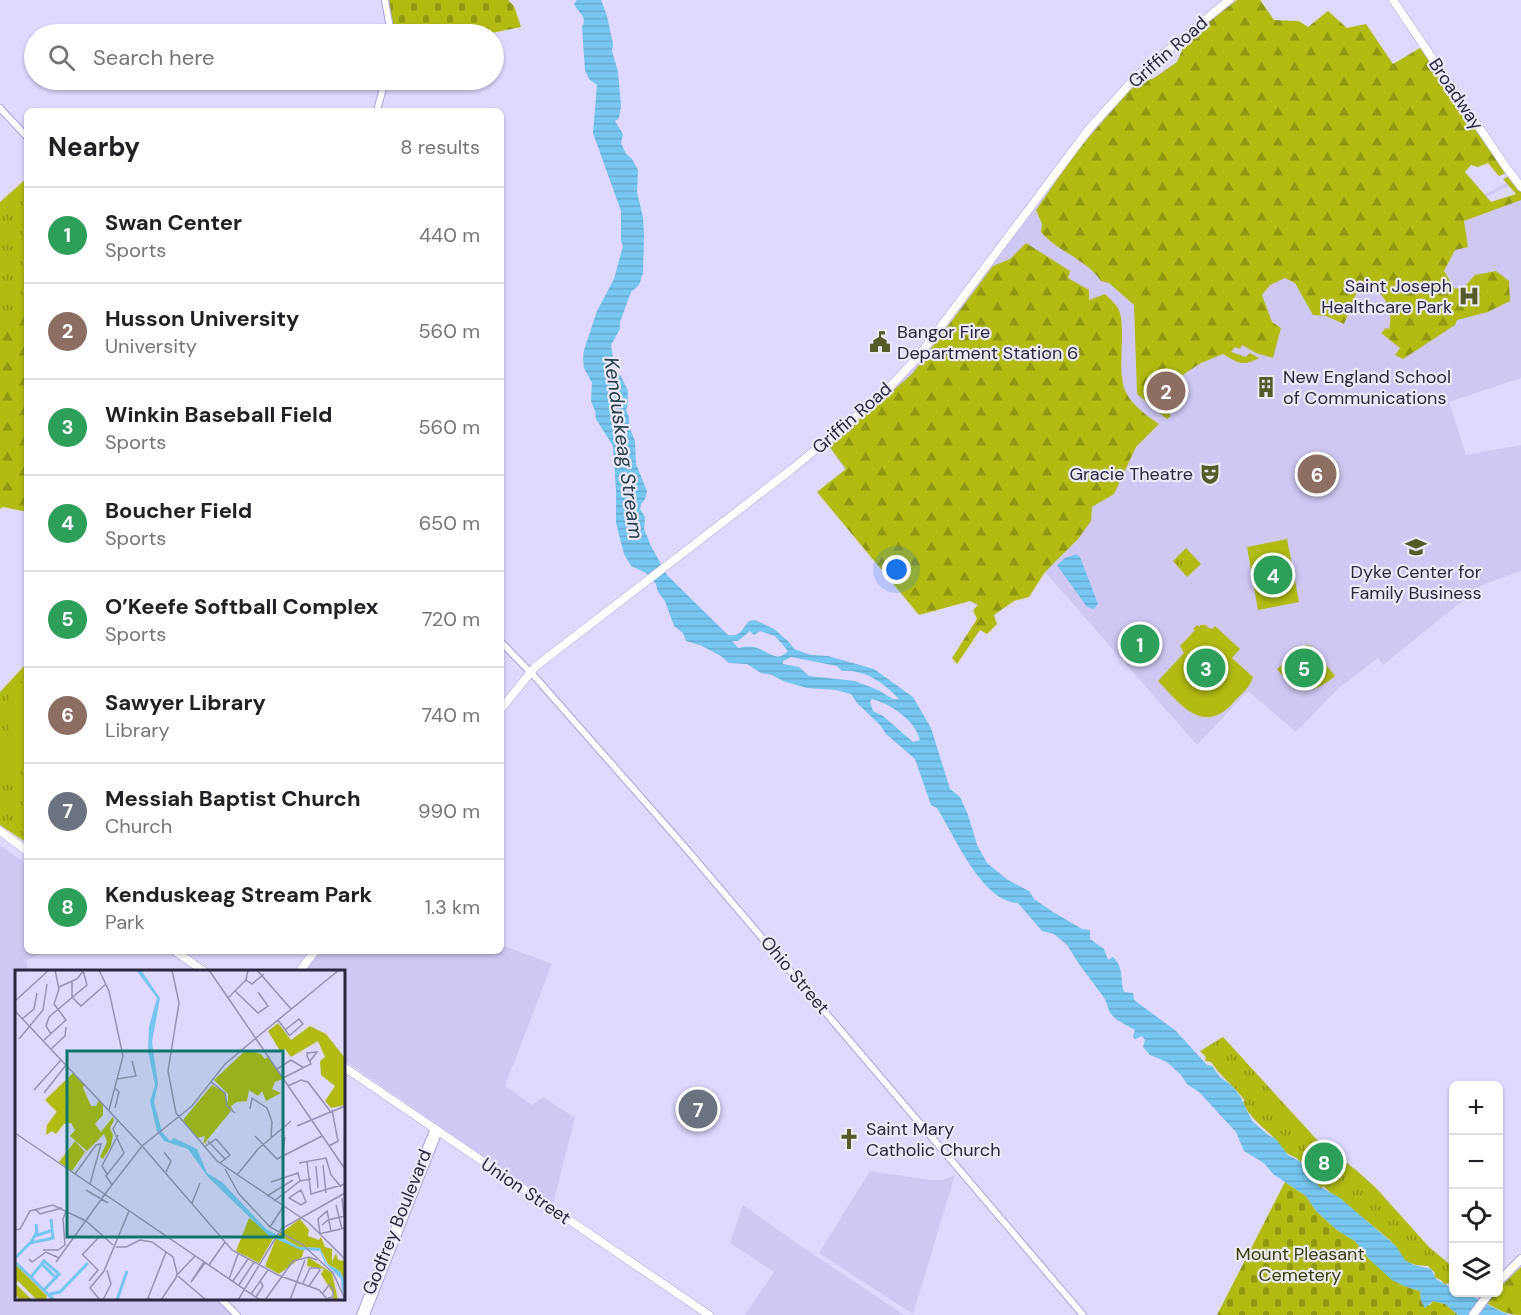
<!DOCTYPE html>
<html lang="en">
<head>
<meta charset="utf-8">
<style>
  body { margin:0; font-family:"DM Sans",sans-serif; background:#f6f6f6; color:#202124 }
  .controls { position:absolute; right:18px; bottom:18px; display:grid; overflow:hidden; border-radius:9px; box-shadow:0 2px 4px #0004 }
  .controls button { width:54px; height:54px; display:grid; place-items:center; padding:0; border:0; border-bottom:2px solid #e0e0e0; background:#fff; color:#202124; font:30px sans-serif }
  .you { position:absolute; left:897px; top:570px; width:21px; height:21px; margin:-15px; border:4px solid #fff; border-radius:50%; background:#1a73e8; box-shadow:0 0 0 9px #1a73e833 }
  .badge { display:grid; place-items:center; width:39px; height:39px; border-radius:50%; background:#565a28; color:#fff; font-size:20px; font-weight:700 }
  .pin { position:absolute; translate:-50% -50%; border:3px solid #fff; box-shadow:0 2px 6px #0006 }
  .list { margin:0; padding:0; list-style:none }
  h2 { display:flex; justify-content:space-between; align-items:center; height:78px; margin:0; padding:0 24px; font-size:26px }
  h2 small { font-size:20px; font-weight:400; color:#757577 }
  .list li { display:grid; grid-template-columns:39px 1fr auto; gap:18px; align-items:center; box-sizing:border-box; height:96px; padding:0 24px; border-top:2px solid #e0e0e0 }
  .list b { display:block; font-size:22px; white-space:nowrap }
  .list p { margin:0; font-size:20px; white-space:nowrap; color:#757577 }
  .list em { font-size:20px; font-style:normal; color:#757577 }
  .icon { flex:none; width:33px; height:33px; fill:none; stroke:currentColor; stroke-width:2; stroke-linecap:round; stroke-linejoin:round }
  .map { position:relative; flex:none; width:1521px; height:1315px; overflow:hidden }
  .search { position:absolute; background:#fff; box-shadow:0 2px 4px #0004; left:24px; top:24px; width:480px; height:66px; display:flex; align-items:center; gap:15px; box-sizing:border-box; padding:0 21px; border-radius:33px; color:#757577; font-size:22px }
  .panel { position:absolute; background:#fff; box-shadow:0 2px 4px #0004; left:24px; top:108px; width:480px; height:846px; border-radius:9px }
  .map>svg:first-child { display:block }
  .built { fill:#d0c8f3 }
  .grass { fill:url(#grass-tufts) }
  .forest { fill:url(#forest-firs) }
  .cemetery { fill:url(#cemetery-stones) }
  .pitch { fill:#b1bb12 }
  .water { fill:url(#water-rules); fill-rule:evenodd }
  .lines { fill:none; stroke-linecap:round; stroke-linejoin:round }
  .minor-casing { stroke:#ada0df; stroke-width:8 }
  .major-casing { stroke:#ada0df; stroke-width:9 }
  .highway-casing { stroke:#ada0df; stroke-width:10 }
  .minor { stroke:#fff; stroke-width:6 }
  .major { stroke:#fff; stroke-width:8 }
  .highway { stroke:#fff; stroke-width:8 }
  .labels { text-anchor:middle; stroke-width:4.5; stroke-linejoin:round; paint-order:stroke }
  .street-label { font-size:18px; fill:#2c273f; stroke:#ebe9f6 }
  .poi-label { font-size:18px; fill:#2c273f; stroke:#ebe9f6; text-anchor:start }
  .park-label { font-size:18px; fill:#393d00; stroke:#ebe9f6 }
  .water-label { font-size:20px; font-style:italic; fill:#27404e; stroke:#ebe9f6 }
  .inset-river { fill:none; stroke:#76c6f1; stroke-width:3 }
  .inset-road { fill:none; stroke:#9791b2; stroke-width:1.5 }
  .view { fill:#0f766e; fill-opacity:0.15; stroke:#0f766e; stroke-width:3 }
  .inset-edge { fill:none; stroke:#2c273f; stroke-width:3 }
</style>
</head>
<body>
<div class="map">
<svg width="1521" height="1315" viewBox="0 0 1521 1315">
  <defs>
    <pattern id="grass-tufts" width="24" height="20" patternUnits="userSpaceOnUse" patternTransform="scale(1.5)"><rect width="24" height="20" fill="#b1bb12"/><path d="M3 7l-1-3M5 7V3M7 7l1-3M15 17l-1-3M17 17v-4M19 17l1-3" fill="none" stroke="#909812"/></pattern>
    <pattern id="forest-firs" width="22" height="20" patternUnits="userSpaceOnUse" patternTransform="scale(1.5)"><rect width="22" height="20" fill="#b1bb12"/><path d="M5 1l3.5 6h-7zM16 11l3.5 6h-7z" fill="#909812"/></pattern>
    <pattern id="cemetery-stones" width="16" height="16" patternUnits="userSpaceOnUse" patternTransform="scale(1.5)"><rect width="16" height="16" fill="#b1bb12"/><path d="M2 7V4a2 2 0 0 1 4 0v3zM10 15v-3a2 2 0 0 1 4 0v3z" fill="#909812"/></pattern>
    <pattern id="water-rules" width="6" height="5" patternUnits="userSpaceOnUse" patternTransform="scale(1.5)"><rect width="6" height="5" fill="#76c6f1"/><path d="M0 2.5h6" fill="none" stroke="#66aad0"/></pattern>
  </defs>
  <rect width="100%" height="100%" fill="#dfd8ff"/>
  <!-- built -->
  <g class="built">
    <polygon points="1420,48 1428,60 1361,113 1479,198 1512,180 1514,183 1480,200 1485,207 1521,194 1521,378 1449,402 1466,455 1521,445 1521,571 1482,585 1383,665 1378,658 1340,687 1296,732 1248,691 1197,745 1045,572 985,615 847,473 828,445 885,397 914,368 1095,127 1130,88 1241,191"/>
    <polygon points="0,846 27,864 27,951 44,951 42,954 26,960 29,971 16,972 16,1298 215,1299 221,1305 236,1315 0,1315"/>
    <polygon points="501,945 552,964 505,1086 532,1105 543,1097 575,1118 553,1204 344,1060 344,972 305,971 321,951 501,951"/>
    <polygon points="870,1171 930,1180 942,1180 955,1175 913,1314 819,1253"/>
    <polygon points="743,1205 798,1244 904,1315 745,1315 774,1272 730,1243"/>
  </g>
  <!-- grass -->
  <g class="grass">
    <polygon points="27,178 27,347 0,375 0,202"/>
    <polygon points="1186,548 1201,564 1187,577 1173,561"/>
    <polygon points="27,663 27,843 0,825 0,692"/>
    <path d="M1223 1037 1319 1142 1356 1170 1376 1188 1429 1247 1453 1267V1288L1448 1283 1445 1285 1441 1280 1434 1277 1435 1273 1428 1266 1416 1265 1404 1261 1391 1241 1339 1198 1331 1193 1323 1186 1321 1189 1306 1174 1307 1171C1305 1168 1302 1163 1299 1160 1296 1157 1291 1156 1287 1153 1282 1150 1279 1144 1275 1139 1264 1127 1249 1118 1243 1102L1245 1101C1234 1086 1220 1076 1211 1062L1205 1061 1206 1057 1200 1051Z"/>
  </g>
  <!-- forest -->
  <g class="forest">
    <path d="M1237 0H1260L1274 20 1299 21 1308 27 1328 11 1347 28 1366 24 1393 64 1420 48 1506 173 1499 176 1488 163 1478 167 1471 165 1465 172 1491 202 1516 194 1503 179 1509 176 1521 192V200L1464 221 1468 247 1455 250 1444 271 1455 289 1465 286 1475 275 1496 271 1509 281 1510 301 1488 312 1457 320 1455 325 1403 359 1395 355 1400 348 1381 333 1386 328 1389 329C1395 305 1380 288 1359 280L1356 287 1358 289 1344 324 1326 316 1313 315 1295 283 1285 278 1270 285 1262 295 1272 322 1281 328 1273 358 1256 353 1242 345 1240 349 1235 347 1231 352 1246 357 1250 353 1259 358C1243 367 1238 363 1223 354L1201 363 1154 394 1171 416 1167 419 1137 394 1134 305 1109 283 1101 281C1086 259 1058 252 1041 232L1042 224 1036 210 1077 151 1134 85 1154 78 1177 62 1187 39Z"/>
    <path d="M1026 243 1070 271 1068 278 1089 290V300L1105 294C1109 298 1115 303 1118 308 1122 316 1122 327 1122 336 1121 384 1116 395 1159 424L1136 447 1114 494 1092 507 1091 521 1078 539 1045 572 1029 597 1014 601 994 615 997 624 987 634 980 630 957 664 952 658 977 619 973 610 978 605 970 601 919 615 817 492 846 469 829 446 912 374 993 266 1010 259Z"/>
    <polygon points="27,297 27,512 3,507 0,509 0,333"/>
    <path d="M1521 1267V1315C1506 1315 1499 1310 1486 1303L1495 1293 1498 1292 1499 1288Z"/>
  </g>
  <!-- cemetery -->
  <g class="cemetery">
    <polygon points="388,0 508,0 514,6 521,27 487,34 395,34"/>
    <polygon points="1285,1182 1306,1196 1316,1211 1337,1230 1355,1241 1369,1259 1404,1286 1420,1291 1421,1301 1430,1305 1433,1301 1445,1304 1458,1315 1217,1315"/>
  </g>
  <!-- pitch -->
  <g class="pitch">
    <polygon points="1287,539 1299,602 1258,610 1247,547"/>
    <path d="M1197 625 1200 627V625H1207V627L1212 629 1215 626 1240 649 1232 658 1253 677C1250 688 1240 695 1233 703 1203 736 1180 704 1158 681L1184 653 1180 646 1195 630 1193 629Z"/>
    <path d="M1307 645 1311 646 1335 676C1311 696 1296 694 1277 669Z"/>
    <path d="M19 681 27 687V755C4 738 0 703 19 681Z"/>
    <polygon points="0,744 19,758 0,784"/>
  </g>
  <!-- water -->
  <g class="water">
    <path d="M577 0H601L607 16 613 44 612 51 618 72 621 106 619 118 615 121 623 134 621 143 626 154 632 159 638 170 637 192 643 217 644 237 643 273 639 285 631 292 620 322V329L611 345 615 371 621 376 628 391C627 398 629 404 626 410L629 417V426L635 441 636 464 647 491 645 499 641 504 640 509 645 517 644 529 651 546 667 575 728 635C741 637 741 630 749 621L755 620 774 629 789 642 794 649 811 655 828 656 874 669 913 697 931 728 950 789 960 797 968 815 977 845 987 863 1008 880 1029 891 1034 899 1053 912 1082 929 1090 930V939L1104 949 1108 960 1113 957C1124 967 1120 980 1124 992L1133 993 1134 1000 1176 1031 1207 1065 1212 1066 1220 1077 1232 1086 1240 1096 1252 1121 1268 1135 1276 1139 1288 1155 1301 1162 1311 1178 1320 1187 1340 1198 1396 1246 1405 1260 1414 1265 1431 1269 1436 1279 1453 1289 1454 1292C1474 1293 1491 1309 1510 1315H1458L1445 1304 1433 1301 1425 1308 1421 1301 1420 1291 1404 1286 1392 1280 1369 1259 1355 1241 1337 1230 1316 1211 1306 1196 1273 1174 1264 1163 1244 1151 1236 1132 1199 1092 1187 1084 1181 1075 1167 1062 1150 1055 1143 1047 1145 1040 1142 1036 1135 1039 1133 1037 1135 1030 1117 1020 1110 1013 1105 999 1079 964 1067 945 1054 934 1042 931 1018 903C982 902 954 835 937 808L931 805 915 759 886 734 880 725 857 703 851 694 836 690 807 688 783 681 772 675 761 673 747 664 729 663 721 656 700 645 686 641 683 633 674 626 665 601 658 592 656 584 646 573 631 566 624 554 616 523V490L613 446 596 419 595 411 591 401 592 383 584 368 583 359 584 350 597 311 614 279 623 246 621 241V211L593 133 597 85 589 79 585 70 582 27C588 16 578 13 574 4ZM750 631 754 635 760 631 775 636 788 651C777 663 769 652 757 648 751 646 744 647 738 648L732 641H738ZM791 657 837 666 842 671C863 668 886 684 899 699H893L878 690 855 681 809 676 799 667 783 664V661ZM872 699C891 704 915 720 920 740L913 742 883 716 873 711 870 702Z"/>
    <polygon points="1076,554 1080,557 1098,604 1094,609 1087,607 1057,565 1065,558"/>
  </g>
  <g class="lines">
    <defs>
      <g id="minor">
        <polyline points="385,0 391,34"/>
        <polyline points="0,108 27,137"/>
        <polyline points="377,111 385,80"/>
        <polyline points="501,642 536,678 683,845 1083,1315"/>
        <polyline points="220,1298 237,1315"/>
        <polyline points="360,1315 434,1128"/>
        <polyline points="366,1315 439,1131"/>
      </g>
      <g id="major">
        <polyline points="1393,0 1506,167 1521,187"/>
        <polyline points="501,709 535,667 792,469 883,394 918,357 1089,129 1137,76 1229,0"/>
        <polyline points="0,831 27,851"/>
        <polyline points="175,951 205,972"/>
        <polyline points="299,972 315,951"/>
        <polyline points="344,1067 709,1315"/>
      </g>
      <g id="highway">
        <polyline points="1498,1282 1521,1259"/>
        <polyline points="1473,1315 1490,1292"/>
      </g>
    </defs>
    <!-- minor casing -->
    <use href="#minor" class="minor-casing"/>
    <!-- major casing -->
    <use href="#major" class="major-casing"/>
    <!-- highway casing -->
    <use href="#highway" class="highway-casing"/>
    <!-- minor -->
    <use href="#minor" class="minor"/>
    <!-- major -->
    <use href="#major" class="major"/>
    <!-- highway -->
    <use href="#highway" class="highway"/>
  </g>
  <!-- icons -->
  <defs>
    <symbol id="hospital-bare" viewBox="-9 -9 18 18"><path d="M-5-5h3v3.5h4V-5h3V5h-3V1.5h-4V5h-3Z" fill="#565a28" stroke="#ebe9f6" stroke-width="2.5" paint-order="stroke"/></symbol>
    <symbol id="civic-bare" viewBox="-9 -9 18 18"><path d="M-.6-6.5H3V-4.5H.6V-3L4-1V1h2V6H-6V1h2V-1L-.6-3ZM-1.2 2.5V6h2.4V2.5Z" fill="#565a28" stroke="#ebe9f6" stroke-width="2.5" paint-order="stroke"/></symbol>
    <symbol id="building-bare" viewBox="-9 -9 18 18"><path d="M-4-6H4V6H1V3H-1V6H-4ZM-2.5-4.3h1.7v1.8h-1.7ZM.8-4.3h1.7v1.8H.8ZM-2.5-1h1.7V.8h-1.7ZM.8-1h1.7V.8H.8Z" fill="#565a28" stroke="#ebe9f6" stroke-width="2.5" paint-order="stroke"/></symbol>
    <symbol id="theatre-bare" viewBox="-9 -9 18 18"><path d="M-5-5.5Q0-4 5-5.5V0Q5 5 0 6Q-5 5-5 0ZM-3.3-2.5H-1v1.5H-3.3ZM1-2.5H3.3v1.5H1ZM-2.8 1Q0 5.5 2.8 1Z" fill="#565a28" stroke="#ebe9f6" stroke-width="2.5" paint-order="stroke"/></symbol>
    <symbol id="university-bare" viewBox="-9 -9 18 18"><path d="M0-5L7-2L0 1L-7-2ZM-4 1L0 2.5L4 1V4Q0 6-4 4Z" fill="#565a28" stroke="#ebe9f6" stroke-width="2.5" paint-order="stroke"/></symbol>
    <symbol id="church-bare" viewBox="-9 -9 18 18"><path d="M-1.2-6h2.4v3.5h3.3v2.4h-3.3V6h-2.4V-.1h-3.3v-2.4h3.3Z" fill="#565a28" stroke="#ebe9f6" stroke-width="2.5" paint-order="stroke"/></symbol>
  </defs>
  <g fill-rule="evenodd">
    <use href="#hospital-bare" x="1454" y="281" width="30" height="30"/>
    <use href="#civic-bare" x="865" y="327" width="30" height="30"/>
    <use href="#building-bare" x="1251" y="372" width="30" height="30"/>
    <use href="#theatre-bare" x="1195" y="459" width="30" height="30"/>
    <use href="#university-bare" x="1401" y="532" width="30" height="30"/>
    <use href="#church-bare" x="834" y="1124" width="30" height="30"/>
  </g>
  <g class="labels">
    <!-- street labels -->
    <g class="street-label">
      <text transform="translate(1168 52) rotate(-41)" y="6">Griffin Road</text>
      <text transform="translate(1456 94) rotate(56)" y="6">Broadway</text>
      <text transform="translate(852 418) rotate(-41)" y="6">Griffin Road</text>
      <text transform="translate(795 975) rotate(50)" y="6">Ohio Street</text>
      <text transform="translate(526 1191) rotate(34)" y="6">Union Street</text>
      <text transform="translate(397 1222) rotate(-68)" y="6">Godfrey Boulevard</text>
    </g>
    <!-- poi labels -->
    <g class="poi-label">
      <text x="1452" y="292" text-anchor="end">Saint Joseph<tspan x="1452" dy="21">Healthcare Park</tspan></text>
      <text x="897" y="338">Bangor Fire<tspan x="897" dy="21">Department Station 6</tspan></text>
      <text x="1283" y="383">New England School<tspan x="1283" dy="21">of Communications</tspan></text>
      <text x="1193" y="480" text-anchor="end">Gracie Theatre</text>
      <text x="1416" y="578" text-anchor="middle">Dyke Center for<tspan x="1416" dy="21">Family Business</tspan></text>
      <text x="866" y="1135">Saint Mary<tspan x="866" dy="21">Catholic Church</tspan></text>
    </g>
    <!-- park labels -->
    <g class="park-label">
      <text x="1300" y="1260">Mount Pleasant<tspan x="1300" dy="21">Cemetery</tspan></text>
    </g>
    <!-- water labels -->
    <g class="water-label">
      <text transform="translate(624 448) rotate(82)" y="7">Kenduskeag Stream</text>
    </g>
  </g>
  <!-- overview -->
  <g transform="translate(15 970)">
    <rect width="330" height="330" fill="#dfd8ff"/>
    <path d="M58 103 70 115 43 143 30 130ZM60 171 70 182 57 201 44 192ZM0 294 32 326 30 330H22L3 311 1 314 17 330H5L0 324Z" fill="#b1bb12"/>
    <path d="M263 53 276 70 295 56 311 64 330 88V135L316 138 310 131 320 116 306 105 305 91 310 87 303 71 276 87 270 79 265 81 253 61ZM231 80 246 84 250 89 253 87 268 109 260 112 257 119 266 123 251 131 247 121 243 126 234 120 232 131 222 132 216 136 218 140 213 136V124L199 110ZM65 111 76 136H81L84 130 88 135V145L80 154 86 162 98 147 99 150 95 158 98 165 96 176 88 189 85 187 92 172 89 164 72 181 55 166 60 160 56 153 49 154 41 164 37 161 31 165 32 155ZM197 115 209 122 216 141 188 175 190 166 182 168 168 150ZM285 249 294 260 293 266 304 270 306 267 310 277 317 279V292L321 283 323 290 330 291V315L326 302 313 294 305 278 284 277 263 265ZM293 287 317 303 323 330H318L319 325 306 304 309 299 292 296Z" fill="#b1bb12"/>
    <path d="M234 248 259 267 244 293 221 281ZM261 268 289 280 287 287 264 304 250 296Z" fill="#b1bb12"/>
    <path d="M121 0H126L145 28 137 72 143 114 139 132 147 162 155 171 159 168 182 179 192 203 207 212 251 259 284 277 305 278 312 294 325 301 329 309 328 330 326 309 310 293 305 281 286 280 254 266 193 207 173 179 149 171 142 161 135 131 140 115 133 81 134 57 142 28Z" fill="#76c6f1"/>
    <path class="inset-river" d="M20 266 38 260M16 272 22 262 21 254M0 288 15 273 38 268 36 249M0 292 39 330M27 294 42 309M16 307 29 291 44 304 29 320M35 324 45 322 73 293M102 330 112 301"/>
    <path class="inset-road" d="M84 0 94 21 108 86 94 140M157 0 164 33 153 101 161 143 202 191 294 253 330 289M194 0 330 199M242 0 276 39M231 10 237 14 249 4M57 11V27L66 36 91 14M44 17 62 9 69 0M220 21 243 43 253 36 243 22M213 28 231 10 233 0M0 31 34 0M0 41 128 177 217 280 263 305 304 320 313 330M7 49 19 39 22 23M263 50 274 65H275L288 54 284 49 270 60M36 64 31 56 34 47 72 15 68 0M241 68 324 0M4 69 28 40 32 14M28 71 51 50 39 34 44 19 40 0M36 79 50 66 51 57M262 99 276 90 289 98M268 108 296 94 292 86V83L302 82 295 91M102 109 121 106 117 91M196 112 210 123 212 136 220 143M273 116 286 110 293 112 315 141M19 120 46 90M29 123 51 95M100 138 104 122 100 118M235 139 237 128 252 138 257 152 256 167M282 156 330 136M0 163 245 330M240 166 262 189 307 166M193 171 211 190M314 176 323 171 317 140M189 177 201 169 215 185 205 193M149 182 156 191 151 202M267 188 270 167M292 192 296 224 330 214M284 193 311 188 316 205 326 217M308 195 311 223M301 196 303 218M210 199 224 224 255 257 287 274 318 303 330 329M60 204 81 175 86 174 75 214M92 204 87 196 103 165M222 205 243 179 276 151M256 212 283 203 285 211M97 215 91 206 109 183 98 159 103 150M71 220 93 233M286 220 291 232 286 235 274 228ZM90 224 127 176 177 136 210 94 241 68M252 226 278 210M327 228 329 246M259 231 285 211 296 209M177 233 185 213M321 235 327 259M20 239 25 244 47 238M307 255 313 250 330 246M255 257 268 237M0 260 5 259 15 241 38 235 71 251 98 275M305 263 303 249 312 241 316 261M304 264 330 258M101 277H111L125 270 137 272 158 287 162 303M28 280H43L50 275 48 249 51 241M67 284 83 300 74 311M68 284 85 266M14 289 17 292 31 282 44 288M41 292 90 224M189 292 176 312 190 293M194 295 210 272M163 303 161 306 180 286M163 306 191 330M214 309 223 284M218 311 233 289M288 313 295 298H303L305 300 294 316M224 315 239 292M308 323 314 315 318 319V327L313 328M236 324 253 300M241 327 248 316 245 311M85 330 75 318 89 301 114 241M88 330 96 314 92 300M136 330 133 328 151 282M146 330 162 306M223 330 266 259 330 223M250 330 278 291 294 287 302 290M275 330 290 290"/>
    <path class="view" d="M52 81H268V267H52Z"/>
    <rect width="330" height="330" class="inset-edge"/>
  </g>
</svg>
<div class="controls">
<button>+</button>
<button>−</button>
<button><svg class="icon" aria-label="locate" viewBox="0 0 24 24"><circle cx="12" cy="12" r="6"/><path d="M12 2v4M12 18v4M2 12h4M18 12h4"/></svg></button>
<button><svg class="icon" aria-label="layers" viewBox="0 0 24 24"><path d="M12 4l9 5-9 5-9-5zM3 14l9 5 9-5"/></svg></button>
</div>
<div class="you"></div>
<div class="pin badge" style="left:1140px;top:644px;background:#2e9e5b">1</div>
<div class="pin badge" style="left:1166px;top:391px;background:#8d6e63">2</div>
<div class="pin badge" style="left:1206px;top:668px;background:#2e9e5b">3</div>
<div class="pin badge" style="left:1273px;top:575px;background:#2e9e5b">4</div>
<div class="pin badge" style="left:1304px;top:668px;background:#2e9e5b">5</div>
<div class="pin badge" style="left:1317px;top:474px;background:#8d6e63">6</div>
<div class="pin badge" style="left:698px;top:1109px;background:#6b7280">7</div>
<div class="pin badge" style="left:1324px;top:1162px;background:#2e9e5b">8</div>
<div class="search"><svg class="icon" aria-label="search" viewBox="0 0 24 24"><circle cx="10" cy="10" r="6"/><path d="M15 15l6 6"/></svg>Search here</div>
<section class="panel">
<h2>Nearby<small>8 results</small></h2>
<ul class="list">
<li><span class="badge" style="background:#2e9e5b">1</span><div><b>Swan Center</b><p>Sports</p></div><em>440 m</em></li>
<li><span class="badge" style="background:#8d6e63">2</span><div><b>Husson University</b><p>University</p></div><em>560 m</em></li>
<li><span class="badge" style="background:#2e9e5b">3</span><div><b>Winkin Baseball Field</b><p>Sports</p></div><em>560 m</em></li>
<li><span class="badge" style="background:#2e9e5b">4</span><div><b>Boucher Field</b><p>Sports</p></div><em>650 m</em></li>
<li><span class="badge" style="background:#2e9e5b">5</span><div><b>O’Keefe Softball Complex</b><p>Sports</p></div><em>720 m</em></li>
<li><span class="badge" style="background:#8d6e63">6</span><div><b>Sawyer Library</b><p>Library</p></div><em>740 m</em></li>
<li><span class="badge" style="background:#6b7280">7</span><div><b>Messiah Baptist Church</b><p>Church</p></div><em>990 m</em></li>
<li><span class="badge" style="background:#2e9e5b">8</span><div><b>Kenduskeag Stream Park</b><p>Park</p></div><em>1.3 km</em></li>
</ul>
</section>
</div>
</body>
</html>
